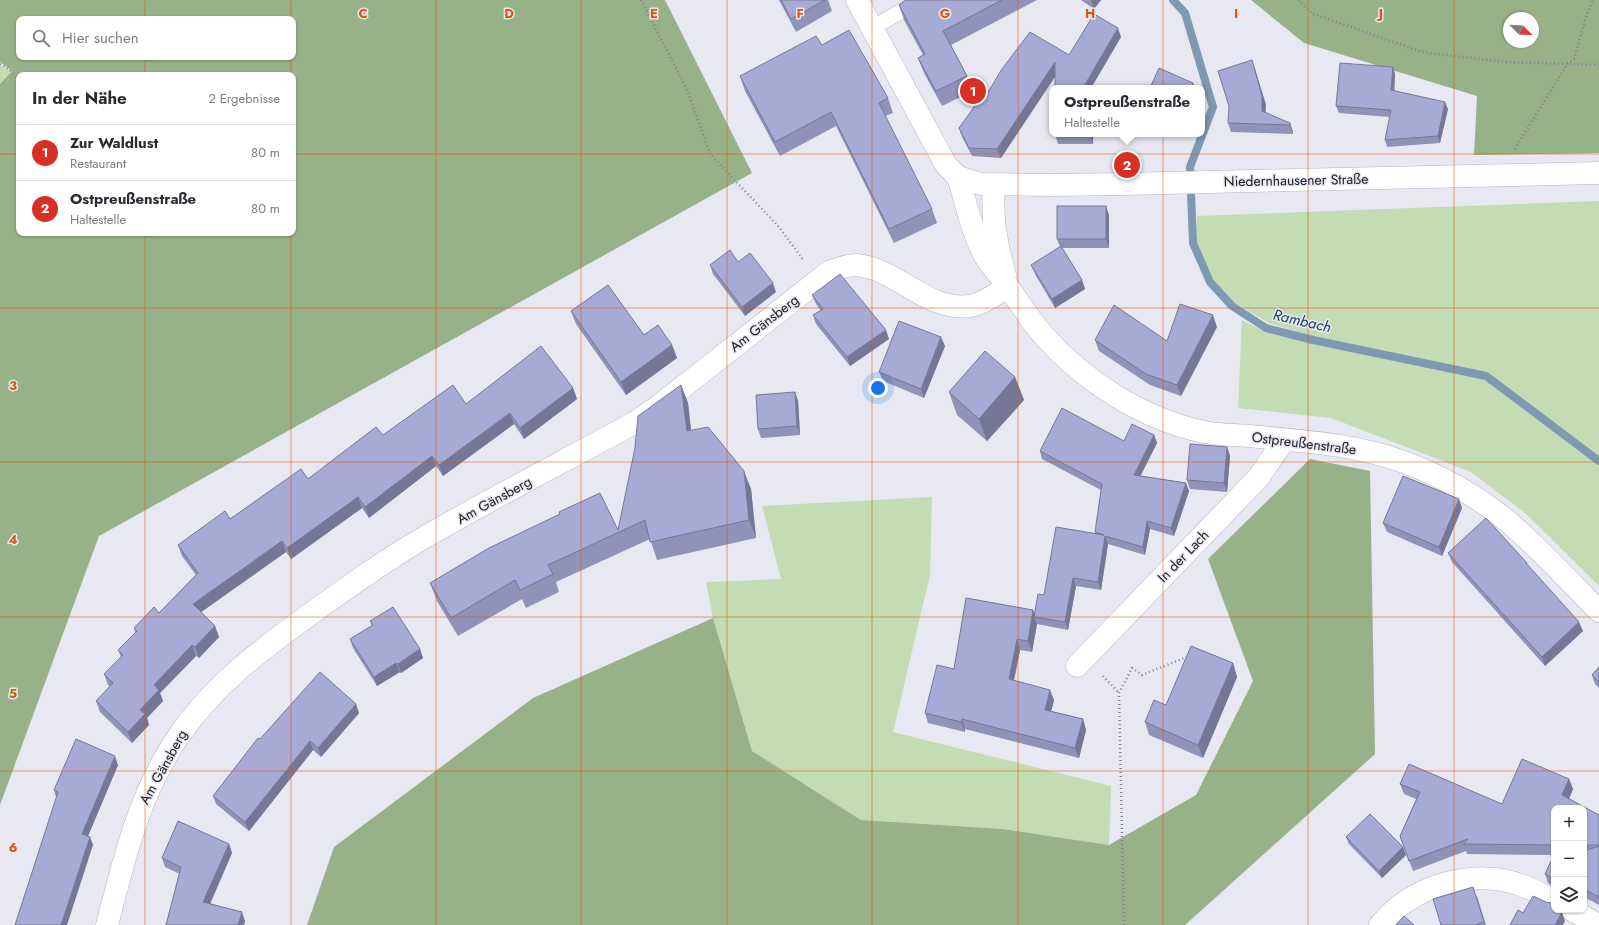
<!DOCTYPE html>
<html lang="de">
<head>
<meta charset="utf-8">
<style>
  body { margin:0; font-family:Jost,sans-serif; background:#f2f2f3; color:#2b2b33 }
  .controls { position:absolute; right:12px; bottom:12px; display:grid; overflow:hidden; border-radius:8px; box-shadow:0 1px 3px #0004 }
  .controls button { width:36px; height:36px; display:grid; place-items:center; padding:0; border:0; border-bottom:1px solid #e1e1e2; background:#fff; color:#2b2b33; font:20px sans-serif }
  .compass { position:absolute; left:1503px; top:12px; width:36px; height:36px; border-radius:50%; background:#fff; box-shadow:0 1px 3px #0004; rotate:114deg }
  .you { position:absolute; left:878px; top:388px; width:14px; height:14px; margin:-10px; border:3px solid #fff; border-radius:50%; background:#1a73e8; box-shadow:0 0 0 6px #1a73e833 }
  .badge { display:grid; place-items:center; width:26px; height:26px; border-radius:50%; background:#d93025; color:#fff; font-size:13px; font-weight:700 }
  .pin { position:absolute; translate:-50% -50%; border:2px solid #fff; box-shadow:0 1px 4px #0006 }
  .popup { position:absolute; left:1049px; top:85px; width:156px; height:52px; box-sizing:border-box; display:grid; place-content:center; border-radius:8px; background:#fff; filter:drop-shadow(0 1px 3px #0005); font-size:13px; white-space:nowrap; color:#7c7c81 }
  .popup b { font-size:15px; color:#2b2b33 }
  .popup::after { content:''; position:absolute; left:50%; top:100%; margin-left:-8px; border:8px solid transparent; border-top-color:#fff }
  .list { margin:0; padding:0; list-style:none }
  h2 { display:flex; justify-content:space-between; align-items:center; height:52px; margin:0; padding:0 16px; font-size:17px }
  h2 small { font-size:13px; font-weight:400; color:#7c7c81 }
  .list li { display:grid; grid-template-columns:26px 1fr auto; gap:12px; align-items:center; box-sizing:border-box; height:56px; padding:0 16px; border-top:1px solid #e1e1e2 }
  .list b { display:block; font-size:15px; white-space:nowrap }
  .list p { margin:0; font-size:13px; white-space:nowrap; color:#7c7c81 }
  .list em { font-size:13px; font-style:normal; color:#7c7c81 }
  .icon { flex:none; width:22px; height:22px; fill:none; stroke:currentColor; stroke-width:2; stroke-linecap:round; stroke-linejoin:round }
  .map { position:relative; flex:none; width:1599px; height:925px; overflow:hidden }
  .search { position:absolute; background:#fff; box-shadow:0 1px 3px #0004; left:16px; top:16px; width:280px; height:44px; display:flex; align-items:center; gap:10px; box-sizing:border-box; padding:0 14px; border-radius:8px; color:#7c7c81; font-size:15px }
  .panel { position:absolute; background:#fff; box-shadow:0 1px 3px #0004; left:16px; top:72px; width:280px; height:164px; border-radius:8px }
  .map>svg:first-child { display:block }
  .green { fill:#c3dcb4 }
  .forest { fill:#97b188; fill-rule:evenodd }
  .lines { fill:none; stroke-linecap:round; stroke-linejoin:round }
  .stream { stroke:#7e99b2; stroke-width:8 }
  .lane-casing { stroke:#b4b4be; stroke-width:16 }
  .street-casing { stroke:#b4b4be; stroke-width:23 }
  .secondary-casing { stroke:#b4b4be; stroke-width:23 }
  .path { stroke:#83838a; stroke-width:2.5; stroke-dasharray:1 3; stroke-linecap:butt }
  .lane { stroke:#fff; stroke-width:15 }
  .street { stroke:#fff; stroke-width:22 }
  .secondary { stroke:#fff; stroke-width:22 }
  .wall { fill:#9092b8 }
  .shaded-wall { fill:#767796 }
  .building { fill:#a8aad6; stroke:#767796 }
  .grid { fill:none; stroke:#de560d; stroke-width:1; stroke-opacity:0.55 }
  .labels { text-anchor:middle; stroke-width:3; stroke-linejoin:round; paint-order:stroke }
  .street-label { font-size:14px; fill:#202023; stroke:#e7e8f2 }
  .water-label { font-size:15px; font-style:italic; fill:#133d5f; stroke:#e7e8f2 }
  .grid-label { font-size:13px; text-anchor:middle; font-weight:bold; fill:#de560d; stroke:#e7e8f2; stroke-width:3; stroke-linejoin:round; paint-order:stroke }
</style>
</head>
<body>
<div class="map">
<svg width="1599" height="925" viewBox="0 0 1599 925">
  <rect width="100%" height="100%" fill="#e7e8f2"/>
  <!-- green -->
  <g class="green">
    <polygon points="0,65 12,71 0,84"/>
    <polygon points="1599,201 1599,457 1485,373 1313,337 1269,323 1233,302 1211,281 1196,242 1197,216"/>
    <polygon points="1242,320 1264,331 1484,377 1599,462 1599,586 1525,513 1471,472 1331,418 1238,408"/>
    <polygon points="932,497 930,575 893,732 1111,786 1109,845 1003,829 861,820 752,751 713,618 706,582 781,579 762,506"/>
  </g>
  <!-- forest -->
  <g class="forest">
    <path d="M0 0H665L752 173 99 536 0 805V84L12 71 0 62ZM19 19H293V57H19ZM19 75H293V233H19Z"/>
    <path d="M1251 0H1599V153L1474 155 1477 96 1304 43ZM1509 18H1533V42H1509Z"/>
    <polygon points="1310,459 1370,471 1375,754 1185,925 307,925 334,847 533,698 713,618 752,751 861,820 1003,829 1109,845 1196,795 1253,681 1208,559"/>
  </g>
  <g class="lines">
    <!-- stream -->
    <polyline class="stream" points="1173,0 1185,13 1213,107 1190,167 1193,243 1210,282 1232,306 1266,328 1313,340 1486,376 1599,461"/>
    <defs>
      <polyline id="lane" points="872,28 921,0"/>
      <g id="street">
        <polyline points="1077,666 1259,477 1284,440"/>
        <polyline points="1572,910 1598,925"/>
        <path d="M107 925C124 860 138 797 176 740 210 688 259 651 309 615 345 589 381 563 420 540 490 499 563 462 634 423L660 405 829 272C838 269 846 265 856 265 897 268 927 312 970 306 983 304 997 293 1008 287"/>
        <path d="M1380 925C1387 918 1394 909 1402 904 1436 880 1481 871 1521 885 1532 889 1543 895 1554 900"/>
      </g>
      <g id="secondary">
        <polyline points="857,0 946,165 958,177 981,184 1052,185 1124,184 1599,173"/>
        <path d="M958 177C966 202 972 233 985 256 991 266 1000 276 1007 285 1019 302 1030 320 1044 336 1085 382 1143 419 1204 432 1219 435 1235 435 1249 436 1302 441 1354 444 1404 462 1447 478 1489 503 1523 535 1549 559 1574 586 1599 611"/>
        <polyline points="993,185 994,223 999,252 1005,275"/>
      </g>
    </defs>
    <!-- lane casing -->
    <use href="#lane" class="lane-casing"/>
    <!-- street casing -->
    <use href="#street" class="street-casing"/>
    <!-- secondary casing -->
    <use href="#secondary" class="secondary-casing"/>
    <!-- path -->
    <g class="path">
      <polyline points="641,0 688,92 710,154 779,227 804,261"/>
      <polyline points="1299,0 1311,13 1422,52 1505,62 1599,65"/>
      <polyline points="0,64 9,69 19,81"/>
      <polyline points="1515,149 1567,64 1574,59 1586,17 1593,0"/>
      <polyline points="1103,676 1119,693"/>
      <polyline points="1124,925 1119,693 1132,668 1142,675 1189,656"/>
    </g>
    <!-- lane -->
    <use href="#lane" class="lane"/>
    <!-- street -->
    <use href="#street" class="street"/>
    <!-- secondary -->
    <use href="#secondary" class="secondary"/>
  </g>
  <!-- wall -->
  <g class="wall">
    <polygon points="779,0 828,0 832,11 796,32"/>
    <polygon points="906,0 1037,0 951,45 967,76 973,91 942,106 924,73 918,58 923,55 904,20 899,5"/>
    <polygon points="1081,0 1101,0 1094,9"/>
    <polygon points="1121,37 1091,88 1055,76 1001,158 972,156 962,137 959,128 1069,55"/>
    <polygon points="822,45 888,98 893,113 885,116 932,209 937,223 894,243 836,126 780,156 745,91 740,76"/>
    <polygon points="1255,69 1266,105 1265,113 1290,123 1293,132 1293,134 1231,132 1228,123"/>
    <polygon points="1395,74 1394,91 1448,109 1440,143 1387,147 1385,140 1390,117 1339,113 1336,106"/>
    <polygon points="1055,134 1179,134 1178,135 1093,136 1093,144 1058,144"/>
    <polygon points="1109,215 1109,248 1062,248 1082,280 1085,289 1055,308 1035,274 1031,265 1060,247 1057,239"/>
    <polygon points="738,262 776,292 745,316 713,274 710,265"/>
    <polygon points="812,295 889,339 850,366 816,324 813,315 821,311 816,304"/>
    <polygon points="571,311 672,345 677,358 626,395 576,324"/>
    <polygon points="1217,327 1181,396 1150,385 1099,351 1095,340 1167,341"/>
    <polygon points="945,346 924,398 883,381 879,372"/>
    <polygon points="1015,377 1024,400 987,441 957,415 949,392"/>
    <polygon points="681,385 688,403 691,430 751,489 756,538 657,560 650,539 556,582 559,592 526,608 522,599 458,636 437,601 430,583 618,530"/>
    <polygon points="573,388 577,399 524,439 514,424 443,476 436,466 369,518 362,508 291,559 286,552 201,612 215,626 219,637 199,658 196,656 160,693 163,701 147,718 149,725 132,743 100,712 96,701 110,687 108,685 104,674 121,657 118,650 135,633 134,628 159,613 196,575 182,556 178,545 308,479 383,435 466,404"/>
    <polygon points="795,392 798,401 800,435 761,438 758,429"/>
    <polygon points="1154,435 1157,443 1140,476 1186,483 1189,491 1174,536 1150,529 1145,555 1108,544 1101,590 1076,586 1068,630 1037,624 1032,652 1020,650 1014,681 1054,700 1051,711 1083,719 1086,730 1079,758 965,729 965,732 928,723 925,713 954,669 1033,610 1034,613 1044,595 1095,534 1095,532 1101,490 1042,459 1040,451 1124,441"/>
    <polygon points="1227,447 1230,456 1227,492 1190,489 1187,480"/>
    <polygon points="1462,508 1442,556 1387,532 1383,523"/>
    <polygon points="1448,553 1527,563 1528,566 1583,631 1545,666 1452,562"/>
    <polygon points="370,621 420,649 423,658 401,673 400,672 377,686 353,648 350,639 372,626"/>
    <polygon points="1233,663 1237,677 1203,758 1149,735 1145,722 1166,705"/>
    <polygon points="1599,667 1599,688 1595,684 1592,675"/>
    <polygon points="359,713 321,757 313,750 249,831 216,804 213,796 260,739"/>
    <polygon points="118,765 88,836 90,837 93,845 56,797 54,790"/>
    <polygon points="1569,779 1573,789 1569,799 1599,815 1599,905 1584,897 1584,808 1554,808 1554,855 1467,854 1466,851 1413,871 1400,836 1416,799 1404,794 1400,784 1502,804"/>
    <polygon points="1346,837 1406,855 1382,878 1349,844"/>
    <polygon points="229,844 232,853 210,903 245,921 244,925 166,925 180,874 165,867 162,858"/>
    <polygon points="1554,860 1554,887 1548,883 1545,874"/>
    <polygon points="1477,896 1486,925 1441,925"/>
  </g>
  <!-- shaded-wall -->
  <g class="shaded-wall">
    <polygon points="1091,0 1101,0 1094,9"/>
    <polygon points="1118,28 1121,37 1091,88 1083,88"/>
    <polygon points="1252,60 1266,105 1265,120 1262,111"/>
    <polygon points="1055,62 1059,71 1001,158 997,149"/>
    <polygon points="1393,67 1395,74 1394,97 1391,90"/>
    <polygon points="1193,83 1195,88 1191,88"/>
    <polygon points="1445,102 1448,109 1440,143 1438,136"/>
    <polygon points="1290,123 1293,132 1293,134 1290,125"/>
    <polygon points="1090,134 1093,134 1093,144 1090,136"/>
    <polygon points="1106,206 1109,215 1109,248 1106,239"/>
    <polygon points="1082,280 1085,289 1055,308 1052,299"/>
    <polygon points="773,283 776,292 745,316 742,307"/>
    <polygon points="1213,315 1217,327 1181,396 1177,385"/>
    <polygon points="886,330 889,339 850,366 847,357"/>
    <polygon points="941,337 945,346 924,398 921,389"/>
    <polygon points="672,345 677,358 626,395 621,382"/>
    <polygon points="1015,377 1024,400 987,441 979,419"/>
    <polygon points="681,385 688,403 693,449 687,431"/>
    <polygon points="573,388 577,399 524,439 520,428"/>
    <polygon points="795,392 798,401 800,435 797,426"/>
    <polygon points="510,413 514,424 443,476 439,465"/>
    <polygon points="1154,435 1157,443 1137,483 1134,475"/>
    <polygon points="1227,447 1230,456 1227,492 1224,483"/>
    <polygon points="432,456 436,466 369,518 365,507"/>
    <polygon points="744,471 751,489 756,538 749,520"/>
    <polygon points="1186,483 1189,491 1174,536 1171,528"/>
    <polygon points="358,497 362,508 291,559 287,548"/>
    <polygon points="1459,499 1462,508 1442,556 1439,547"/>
    <polygon points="1147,521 1150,529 1145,555 1143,547"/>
    <polygon points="1105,536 1108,544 1101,590 1098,582"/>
    <polygon points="282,541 286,552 197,615 193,604"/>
    <polygon points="1073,578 1076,586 1068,630 1065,622"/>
    <polygon points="1033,610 1036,617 1034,617 1037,624 1032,652 1028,641"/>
    <polygon points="1579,622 1583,631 1545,666 1542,657"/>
    <polygon points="215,626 219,637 199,658 195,647"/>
    <polygon points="1017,639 1020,650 1012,689 1009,679"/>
    <polygon points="192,645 196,656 160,693 163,701 147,718 149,725 132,743 128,732 140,710 154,685"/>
    <polygon points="420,649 423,658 401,673 398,664"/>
    <polygon points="396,663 400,672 377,686 374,677"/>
    <polygon points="1233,663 1237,677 1203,758 1198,745"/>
    <polygon points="1050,690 1054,700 1049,720 1045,710"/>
    <polygon points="356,704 359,713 321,757 318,748"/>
    <polygon points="962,719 965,729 965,732 961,722"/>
    <polygon points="1083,719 1086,730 1079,758 1075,748"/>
    <polygon points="310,741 313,750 249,831 245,822"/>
    <polygon points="115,756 118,765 85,843 82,834"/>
    <polygon points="1569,779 1573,789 1566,805 1562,795"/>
    <polygon points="90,837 93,845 67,925 61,925"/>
    <polygon points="229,844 232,853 207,911 203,902"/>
    <polygon points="1403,847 1406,855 1382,878 1379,871"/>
    <polygon points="242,912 245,921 244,925 238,925"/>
    <polygon points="1562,912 1565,921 1563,925 1555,925"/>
  </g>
  <!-- building -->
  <g class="building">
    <polygon points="781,0 825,0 791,19"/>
    <polygon points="906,0 1002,0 943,31 967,76 936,91 918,58 925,54 899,5"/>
    <polygon points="1094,14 1118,28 1083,88 1055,88 1055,62 997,149 969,148 959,128 979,100 981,104 1002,69 1030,32 1069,55"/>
    <polygon points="849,30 888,98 879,103 932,209 889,229 831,112 775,142 740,76 816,36 822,45"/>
    <polygon points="1252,60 1262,96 1262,111 1290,123 1290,125 1228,123 1229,106 1218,71"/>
    <polygon points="1340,63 1393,67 1391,90 1445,102 1438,136 1385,140 1391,110 1336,106"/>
    <polygon points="1159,68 1193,83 1191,88 1130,88 1150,88"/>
    <polygon points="1055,134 1090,134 1090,136 1055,135"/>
    <rect x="1057" y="206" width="49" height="33"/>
    <polygon points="1061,246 1082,280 1052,299 1031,265"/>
    <polygon points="730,250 738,262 750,253 773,283 742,307 710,265"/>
    <polygon points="840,274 886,330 847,357 813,315 823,309 812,295"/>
    <polygon points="608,285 644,335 658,325 672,345 621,382 571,311"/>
    <polygon points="1180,304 1213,315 1177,385 1146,374 1095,340 1114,305 1167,341"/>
    <polygon points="899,321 941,337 921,389 879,372"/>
    <polygon points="541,346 573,388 520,428 510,413 439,465 432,456 365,507 358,497 287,548 282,541 193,604 215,626 195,647 192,645 154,685 159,690 140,710 145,714 128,732 96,701 113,683 104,674 123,655 118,650 137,631 134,628 154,607 159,613 198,573 178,545 225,511 230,519 301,469 308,479 376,427 383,435 453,385 466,404"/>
    <polygon points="985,351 1015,377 979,419 949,392"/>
    <polygon points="681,385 687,431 708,427 744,471 749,520 650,542 645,520 548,565 553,574 520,590 515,580 451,618 430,583 489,548 560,514 559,512 600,493 618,530 635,448 638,416"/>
    <polygon points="795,392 797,426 758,429 756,395"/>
    <polygon points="1062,408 1124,441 1132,424 1154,435 1134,475 1186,483 1171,528 1147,521 1143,547 1105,536 1098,582 1073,578 1065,622 1034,617 1038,594 1044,595 1056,527 1104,535 1095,532 1102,484 1040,451"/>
    <polygon points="1190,444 1227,447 1224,483 1187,480"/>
    <polygon points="1403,476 1459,499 1439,547 1383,523"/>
    <polygon points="1486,518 1527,563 1526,563 1579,622 1542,657 1448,553"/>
    <polygon points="966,598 1033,610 1028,641 1017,639 1009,679 1050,690 1045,710 1083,719 1075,748 962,719 961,722 925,713 937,665 954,669"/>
    <polygon points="393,607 420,649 398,664 396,663 374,677 350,639 373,625 370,621"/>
    <polygon points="1191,646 1233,663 1198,745 1145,722 1154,700 1166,705"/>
    <polygon points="1599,667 1599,682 1592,675"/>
    <polygon points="320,672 356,704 318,748 310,741 245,822 213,796 258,738 260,739"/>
    <polygon points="76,739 115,756 82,834 90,837 61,925 15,925 58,792 54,790"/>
    <polygon points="1522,759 1569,779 1562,795 1599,815 1599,845 1584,845 1584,808 1554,808 1554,845 1464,844 1468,839 1409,861 1400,836 1420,792 1400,784 1409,764 1502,804"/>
    <polygon points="1370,814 1403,847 1379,871 1346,837"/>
    <polygon points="178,821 229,844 203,902 242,912 238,925 166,925 181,867 162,858"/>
    <polygon points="1599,846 1599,897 1584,889 1584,851"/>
    <polygon points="1554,860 1554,879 1545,874 1551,861"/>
    <polygon points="1473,887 1484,922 1475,925 1441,925 1433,899"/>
    <polygon points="1533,896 1546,902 1551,903 1554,903 1554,910 1561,910 1562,912 1555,925 1510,925 1518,910 1523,913"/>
    <polygon points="1404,916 1414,925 1396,925"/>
  </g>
  <!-- grid -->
  <path class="grid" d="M145 0V19M291 0V19M436 0V925M581 0V925M727 0V925M872 0V925M1018 0V925M1163 0V925M1308 0V925M1454 0V925M145 57V75M291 57V75M0 154H19M293 154H1599M145 233V925M291 233V925M0 308H1599M0 462H1599M0 617H1599M0 771H1599"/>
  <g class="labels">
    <!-- street labels -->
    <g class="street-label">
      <text transform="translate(1296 180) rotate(-1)" y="5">Niedernhausener Straße</text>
      <text transform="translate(764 323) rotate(-38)" y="5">Am Gänsberg</text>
      <text transform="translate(1304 443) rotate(7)" y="5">Ostpreußenstraße</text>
      <text transform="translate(494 500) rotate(-29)" y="5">Am Gänsberg</text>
      <text transform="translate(1183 556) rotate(-46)" y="5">In der Lach</text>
      <text transform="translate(163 767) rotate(-61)" y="5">Am Gänsberg</text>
    </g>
    <!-- water labels -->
    <g class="water-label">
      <text transform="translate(1302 321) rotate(13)" y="5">Rambach</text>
    </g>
  </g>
  <g class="grid-label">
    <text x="363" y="18">C</text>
    <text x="509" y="18">D</text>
    <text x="654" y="18">E</text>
    <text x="800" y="18">F</text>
    <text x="945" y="18">G</text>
    <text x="1090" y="18">H</text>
    <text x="1236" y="18">I</text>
    <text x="1381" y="18">J</text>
    <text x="13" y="390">3</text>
    <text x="13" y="544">4</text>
    <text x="13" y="698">5</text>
    <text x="13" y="852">6</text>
  </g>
</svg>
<div class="controls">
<button>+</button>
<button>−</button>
<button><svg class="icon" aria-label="layers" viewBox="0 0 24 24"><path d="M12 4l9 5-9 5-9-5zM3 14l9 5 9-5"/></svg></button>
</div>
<svg class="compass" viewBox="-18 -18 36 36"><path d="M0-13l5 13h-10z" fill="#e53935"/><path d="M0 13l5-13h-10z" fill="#7c7c81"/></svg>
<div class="you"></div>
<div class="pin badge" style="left:973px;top:91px">1</div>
<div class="pin badge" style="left:1127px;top:165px">2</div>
<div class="popup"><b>Ostpreußenstraße</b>Haltestelle</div>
<div class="search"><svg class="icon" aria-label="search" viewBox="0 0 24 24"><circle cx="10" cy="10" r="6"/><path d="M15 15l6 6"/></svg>Hier suchen</div>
<section class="panel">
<h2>In der Nähe<small>2 Ergebnisse</small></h2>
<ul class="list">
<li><span class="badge">1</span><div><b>Zur Waldlust</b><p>Restaurant</p></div><em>80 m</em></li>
<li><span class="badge">2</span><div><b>Ostpreußenstraße</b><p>Haltestelle</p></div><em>80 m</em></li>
</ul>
</section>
</div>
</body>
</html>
